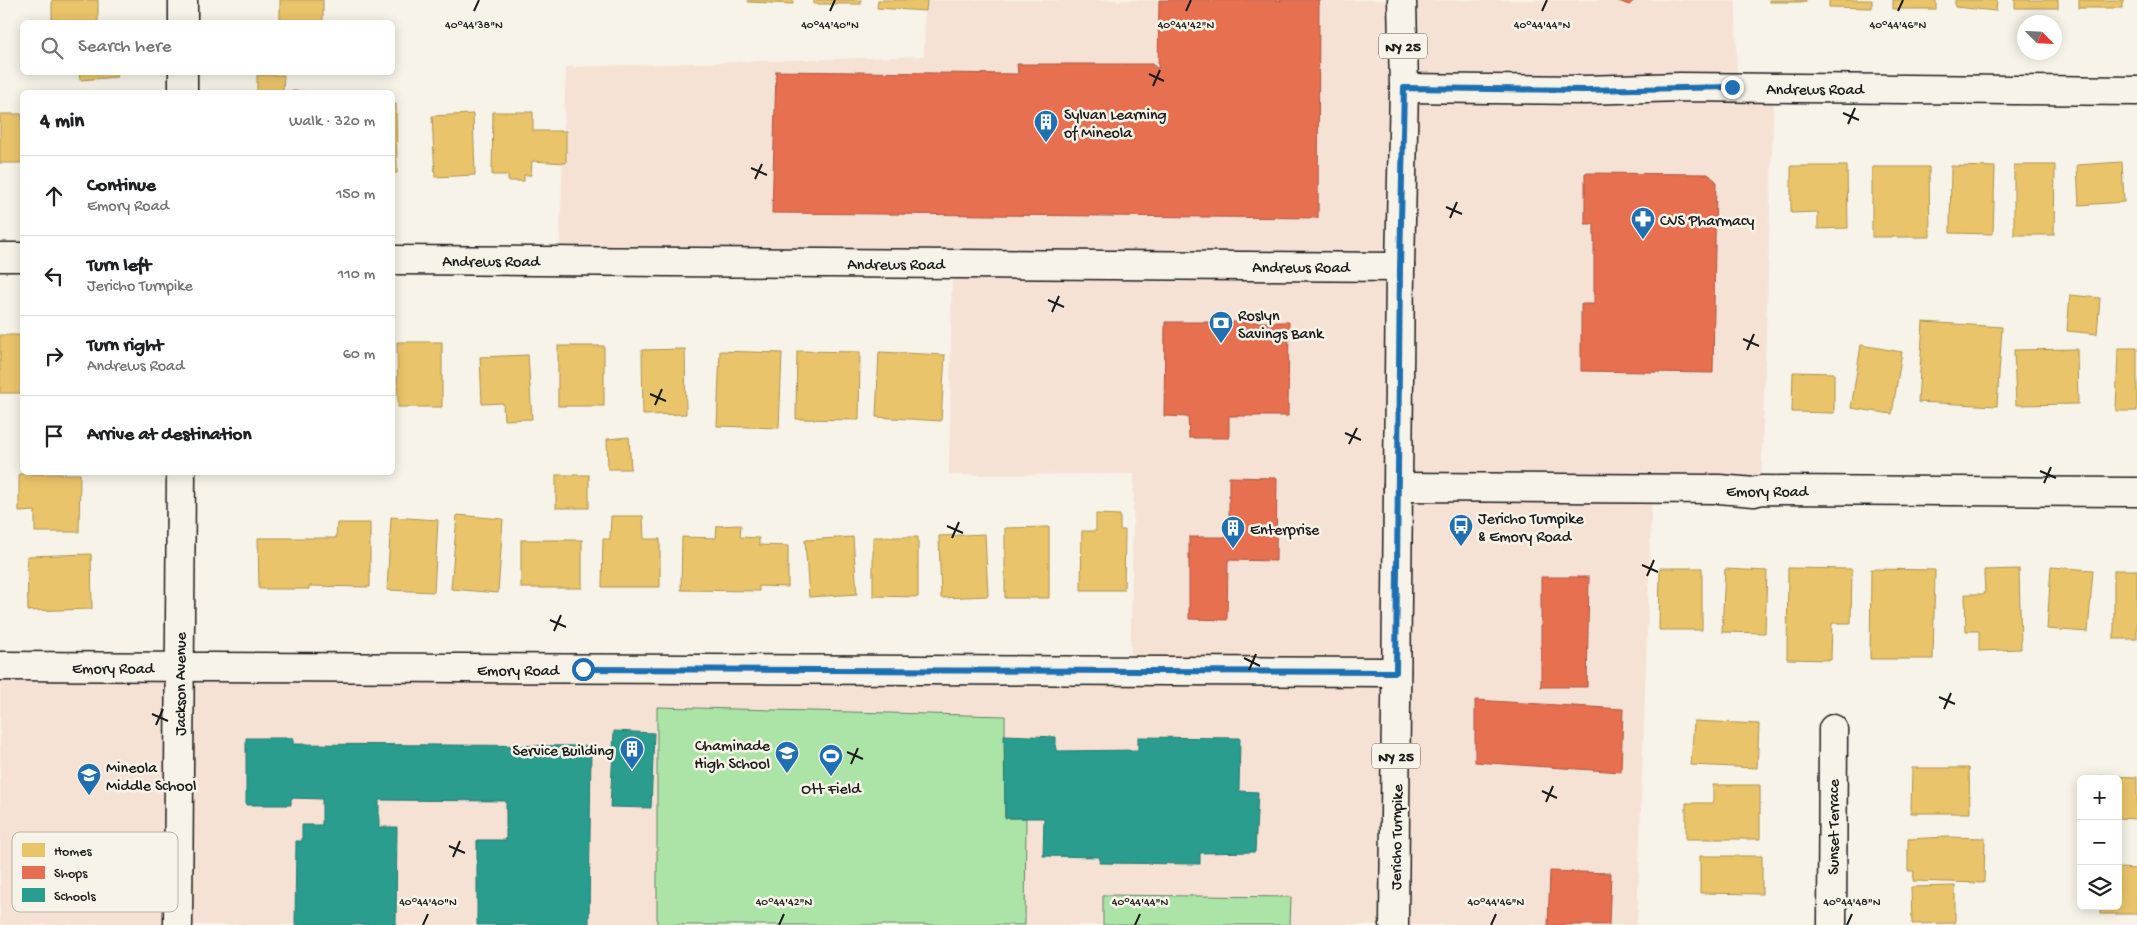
<!DOCTYPE html>
<html lang="en">
<head>
<meta charset="utf-8">
<style>
  body { margin:0; font-family:"Gochi Hand",sans-serif; background:#f6f6f6; color:#202124 }
  .controls { position:absolute; right:15px; bottom:15px; display:grid; overflow:hidden; border-radius:8px; box-shadow:0 2px 12px #0003 }
  .controls button { width:45px; height:45px; display:grid; place-items:center; padding:0; border:0; border-bottom:1px solid #e0e0e0; background:#fff; color:#202124; font:25px sans-serif }
  .compass { position:absolute; left:2017px; top:15px; width:45px; height:45px; border-radius:50%; background:#fff; box-shadow:0 2px 12px #0003; rotate:114deg }
  .stop { position:absolute; width:15px; height:15px; margin:-11px; border:4px solid #1f6fb2; border-radius:50%; background:#fff }
  .stop.end { background:#1f6fb2; border-color:#fff; box-shadow:0 1px 5px #0008 }
  .list { margin:0; padding:0; list-style:none }
  h2 { display:flex; justify-content:space-between; align-items:center; height:65px; margin:0; padding:0 20px; font-size:21px }
  h2 small { font-size:16px; font-weight:400; color:#757577 }
  .list li { display:grid; grid-template-columns:32px 1fr auto; gap:15px; align-items:center; box-sizing:border-box; height:80px; padding:0 20px; border-top:1px solid #e0e0e0 }
  .list b { display:block; font-size:19px; white-space:nowrap }
  .list p { margin:0; font-size:16px; white-space:nowrap; color:#757577 }
  .list em { font-size:16px; font-style:normal; color:#757577 }
  .icon { flex:none; width:28px; height:28px; fill:none; stroke:currentColor; stroke-width:2; stroke-linecap:round; stroke-linejoin:round }
  .map { position:relative; flex:none; width:2137px; height:925px; overflow:hidden }
  .search { position:absolute; background:#fff; box-shadow:0 2px 12px #0003; left:20px; top:20px; width:375px; height:55px; display:flex; align-items:center; gap:12px; box-sizing:border-box; padding:0 18px; border-radius:8px; color:#757577; font-size:19px }
  .panel { position:absolute; background:#fff; box-shadow:0 2px 12px #0003; left:20px; top:90px; width:375px; height:385px; border-radius:8px }
  .map>svg:first-child { display:block }
  .built { fill:#f6e2d5 }
  .green { fill:#ace4a8; stroke:#648062 }
  .homes { fill:#e9c46a; stroke:#ac9253 }
  .shops { fill:#e76f51; stroke:#aa5641 }
  .schools { fill:#2a9d8f; stroke:#26766c }
  .lines { fill:none; stroke-linecap:round; stroke-linejoin:round }
  .minor-casing { stroke:#1c1c1c; stroke-width:31 }
  .primary-casing { stroke:#1c1c1c; stroke-width:31 }
  .minor { stroke:#f7f3e8; stroke-width:28 }
  .primary { stroke:#f7f3e8; stroke-width:28 }
  .route { stroke:#1f6fb2; stroke-width:6 }
  .ticks { fill:none; stroke:#1c1c1c; stroke-width:2 }
  .labels { text-anchor:middle; stroke-width:5; stroke-linejoin:round; paint-order:stroke }
  .shield { fill:#f7f3e8; stroke:#5e5c59; stroke-width:1 }
  .shield-label { font-size:15px; font-weight:bold; fill:#1c1c1c }
  .street-label { font-size:16px; fill:#1c1c1c; stroke:#f7f3e8 }
  .poi-label { font-size:16px; fill:#1c1c1c; stroke:#f7f3e8; text-anchor:start }
  .key { fill:#f7f3e8; stroke:#b5b2ab; stroke-width:1 }
  .key-label { font-size:14px; fill:#1c1c1c }
  .ticks-label { font-size:12px; text-anchor:middle; fill:#1c1c1c; stroke:#f7f3e8; stroke-width:5; stroke-linejoin:round; paint-order:stroke }
</style>
</head>
<body>
<div class="map">
<svg width="2137" height="925" viewBox="0 0 2137 925">
  <rect width="100%" height="100%" fill="#f7f3e8"/>
  <filter id="ink" filterUnits="userSpaceOnUse"><feTurbulence type="fractalNoise" baseFrequency=".02" numOctaves="2"/><feDisplacementMap in="SourceGraphic" scale="10" xChannelSelector="R" yChannelSelector="G"/><feConvolveMatrix kernelMatrix="1 2 1 2 8 2 1 2 1" color-interpolation-filters="sRGB"/></filter>
  <g filter="url(#ink)">
    <!-- built -->
    <polygon class="built" points="925,0 1736,0 1737,87 1774,88 1761,490 1652,489 1637,925 0,925 0,667 1130,670 1134,474 949,475 952,265 559,262 566,67 924,56"/>
    <!-- green -->
    <g class="green">
      <polygon points="657,707 1005,716 1005,818 1026,818 1025,925 657,925"/>
      <polygon points="1103,895 1291,897 1290,925 1103,925"/>
    </g>
    <!-- homes -->
    <g class="homes">
      <rect x="52" y="0" width="46" height="22"/>
      <rect x="280" y="0" width="43" height="22"/>
      <polygon points="748,0 793,0 793,4 748,2"/>
      <rect x="814" y="0" width="47" height="4"/>
      <polygon points="878,0 927,0 926,11 877,8"/>
      <rect x="1769" y="0" width="37" height="2"/>
      <polygon points="1829,0 1872,0 1872,8 1829,7"/>
      <rect x="1893" y="0" width="43" height="9"/>
      <polygon points="1955,0 1997,0 1996,11 1955,7"/>
      <rect x="2015" y="0" width="43" height="8"/>
      <rect x="2079" y="0" width="44" height="8"/>
      <polygon points="79,72 117,72 117,77 80,80"/>
      <polygon points="257,75 284,75 283,91 307,91 307,92 257,92"/>
      <polygon points="392,104 396,104 397,173 392,173"/>
      <polygon points="493,112 533,112 533,131 566,131 566,163 532,161 531,175 524,175 524,181 508,181 508,175 492,175"/>
      <rect x="0" y="114" width="22" height="49"/>
      <polygon points="473,114 475,175 435,177 432,116"/>
      <polygon points="2122,162 2124,202 2079,205 2077,165"/>
      <polygon points="2014,165 2055,165 2054,235 2014,235"/>
      <polygon points="1791,166 1847,166 1848,228 1818,229 1818,212 1791,213"/>
      <polygon points="1951,166 1995,167 1993,234 1950,233"/>
      <polygon points="1872,167 1929,167 1930,237 1872,237"/>
      <polygon points="2070,295 2100,298 2097,334 2067,331"/>
      <polygon points="1923,322 2002,327 1997,406 1918,402"/>
      <rect x="0" y="335" width="22" height="58"/>
      <polygon points="397,342 442,342 442,407 398,407"/>
      <polygon points="1861,345 1902,352 1892,414 1851,408"/>
      <rect x="558" y="346" width="46" height="60"/>
      <polygon points="2118,348 2137,348 2137,411 2116,411"/>
      <polygon points="685,349 686,414 643,415 642,350"/>
      <polygon points="2077,349 2078,404 2016,405 2014,350"/>
      <polygon points="720,351 782,353 779,428 717,426"/>
      <polygon points="797,351 860,352 859,420 796,419"/>
      <polygon points="879,352 945,355 941,421 876,417"/>
      <polygon points="528,355 532,419 504,420 503,403 482,404 480,357"/>
      <polygon points="1793,372 1834,373 1834,413 1792,412"/>
      <polygon points="629,437 631,469 608,469 607,439"/>
      <polygon points="19,474 80,474 79,532 35,532 35,511 19,512"/>
      <rect x="556" y="475" width="33" height="33"/>
      <polygon points="1096,514 1120,515 1120,530 1125,530 1124,590 1081,590 1082,531 1096,531"/>
      <polygon points="457,515 503,519 498,593 451,589"/>
      <polygon points="611,516 643,516 644,539 660,539 660,587 602,587 603,539 610,539"/>
      <polygon points="391,517 438,520 434,592 387,590"/>
      <polygon points="337,523 370,523 370,587 309,586 309,589 259,589 258,538 336,538"/>
      <polygon points="741,525 740,537 759,538 759,545 788,546 788,587 759,586 759,591 681,590 682,537 716,538 717,526"/>
      <polygon points="1049,527 1049,598 1005,598 1005,528"/>
      <polygon points="985,534 988,596 941,598 939,536"/>
      <polygon points="853,537 857,594 809,597 805,540"/>
      <polygon points="873,537 918,537 918,597 873,596"/>
      <rect x="521" y="540" width="61" height="48"/>
      <polygon points="91,554 92,609 28,611 27,556"/>
      <polygon points="2051,567 2093,570 2088,632 2047,629"/>
      <polygon points="1660,568 1702,568 1702,630 1659,630"/>
      <polygon points="1788,568 1852,569 1851,623 1832,623 1831,660 1787,659"/>
      <polygon points="1725,569 1767,571 1765,633 1722,632"/>
      <polygon points="1871,569 1935,570 1933,659 1870,659"/>
      <polygon points="2019,569 2021,649 1979,651 1979,631 1966,631 1965,594 1985,594 1984,570"/>
      <rect x="2114" y="570" width="23" height="69"/>
      <polygon points="1694,721 1759,724 1757,768 1691,765"/>
      <polygon points="1912,768 1969,768 1970,813 1911,813"/>
      <polygon points="2100,776 2137,777 2137,819 2118,818 2118,779 2100,779"/>
      <polygon points="1713,785 1760,785 1760,839 1686,839 1686,803 1713,803"/>
      <polygon points="1947,837 1985,838 1984,883 1913,881 1914,871 1908,871 1908,839"/>
      <polygon points="1700,856 1762,856 1762,894 1700,893"/>
      <polygon points="2118,868 2137,869 2137,914 2100,914 2100,906 2118,906"/>
      <polygon points="1955,886 1955,923 1912,924 1911,887"/>
    </g>
    <!-- shops -->
    <g class="shops">
      <polygon points="1159,0 1319,0 1318,218 772,213 776,71 1018,74 1017,64 1152,64 1158,69"/>
      <polygon points="1616,0 1635,0 1629,5"/>
      <polygon points="1585,173 1708,174 1716,181 1713,373 1581,371 1581,304 1594,304 1594,224 1585,224"/>
      <polygon points="1165,322 1289,322 1288,416 1229,416 1229,438 1189,438 1188,417 1164,416"/>
      <polygon points="1229,477 1277,478 1276,561 1228,560 1227,620 1189,619 1189,537 1229,537"/>
      <polygon points="1541,577 1589,577 1587,687 1541,687"/>
      <polygon points="1475,700 1623,709 1621,772 1475,762"/>
      <polygon points="1550,871 1611,873 1609,925 1548,925"/>
    </g>
    <!-- schools -->
    <g class="schools">
      <polygon points="614,731 654,733 651,808 610,807"/>
      <polygon points="1004,735 1056,737 1056,751 1138,750 1138,737 1240,738 1239,791 1258,792 1255,852 1200,853 1200,864 1099,863 1100,857 1043,856 1044,818 1005,818"/>
      <polygon points="246,738 293,738 293,744 591,746 589,925 477,925 477,840 506,840 506,801 379,800 379,827 397,827 396,925 295,925 296,841 302,841 302,825 322,825 322,799 291,798 291,805 246,805"/>
    </g>
    <g class="lines">
      <defs>
        <g id="minor">
          <polyline points="183,22 183,0"/>
          <polyline points="1404,88 1585,90 1680,87 2137,91"/>
          <polyline points="183,92 183,72"/>
          <polyline points="0,257 22,257"/>
          <polyline points="392,260 1400,267"/>
          <polyline points="1398,487 1719,489 1754,492 1761,490 2137,492"/>
          <polyline points="0,666 1396,672"/>
          <polyline points="178,925 181,472"/>
          <polyline points="1832,925 1833,729"/>
        </g>
        <polyline id="primary" points="1394,925 1400,267 1404,88 1402,0"/>
      </defs>
      <!-- minor casing -->
      <use href="#minor" class="minor-casing"/>
      <!-- primary casing -->
      <use href="#primary" class="primary-casing"/>
      <!-- minor -->
      <use href="#minor" class="minor"/>
      <!-- primary -->
      <use href="#primary" class="primary"/>
    </g>
  </g>
  <g class="lines" filter="url(#ink)">
    <!-- route -->
    <polyline class="route" points="583,669 1396,672 1400,267 1404,88 1585,90 1732,87"/>
  </g>
  <!-- ticks -->
  <path class="ticks" d="M474 11 479 0M830 11 835 0M1186 11 1191 0M1542 11 1547 0M1898 11 1903 0M1149 74 1164 81M1153 86 1160 70M1843 113 1859 120M1848 124 1855 108M751 168 767 175M755 179 762 164M1446 207 1462 214M1450 218 1457 202M1048 300 1064 307M1052 312 1059 296M1743 339 1759 346M1747 350 1754 334M650 394 666 401M655 405 662 389M1345 433 1361 440M1349 444 1357 428M2040 471 2056 478M2044 483 2051 467M947 526 963 533M952 538 959 522M1642 565 1658 572M1647 576 1654 560M550 620 566 627M554 631 561 615M1244 658 1260 666M1249 670 1256 654M1939 697 1955 704M1944 709 1951 693M152 714 168 721M156 725 163 709M847 752 863 759M851 764 858 748M1542 791 1557 798M1546 802 1553 786M449 846 465 853M453 857 460 841M423 925 428 914M779 925 784 914M1135 925 1140 914M1491 925 1496 914M1847 925 1852 914"/>
  <!-- icons -->
  <defs>
    <symbol id="building-pin" viewBox="-11 -11 22 30"><path d="M0 17L-7.5 6A9.5 9.5 0 1 1 7.5 6Z" fill="#1f6fb2" stroke="#f7f3e8"/><path d="M-4-6H4V6H1V3H-1V6H-4ZM-2.5-4.3h1.7v1.8h-1.7ZM.8-4.3h1.7v1.8H.8ZM-2.5-1h1.7V.8h-1.7ZM.8-1h1.7V.8H.8Z" fill="#fff"/></symbol>
    <symbol id="pharmacy-pin" viewBox="-11 -11 22 30"><path d="M0 17L-7.5 6A9.5 9.5 0 1 1 7.5 6Z" fill="#1f6fb2" stroke="#f7f3e8"/><path d="M-2-6h4v4h4v4h-4v4h-4v-4h-4v-4h4Z" fill="#fff"/></symbol>
    <symbol id="bank-pin" viewBox="-11 -11 22 30"><path d="M0 17L-7.5 6A9.5 9.5 0 1 1 7.5 6Z" fill="#1f6fb2" stroke="#f7f3e8"/><path d="M-6-4H6V4H-6ZM0-2.3a2.3 2.3 0 1 0 0 4.6a2.3 2.3 0 1 0 0-4.6Z" fill="#fff"/></symbol>
    <symbol id="bus-pin" viewBox="-11 -11 22 30"><path d="M0 17L-7.5 6A9.5 9.5 0 1 1 7.5 6Z" fill="#1f6fb2" stroke="#f7f3e8"/><path d="M-5-6H5V4H4V6H2V4H-2V6H-4V4H-5ZM-3.5-4V0h7V-4ZM-3.5 1.2v1.5H-2V1.2ZM2 1.2v1.5H3.5V1.2Z" fill="#fff"/></symbol>
    <symbol id="school-pin" viewBox="-11 -11 22 30"><path d="M0 17L-7.5 6A9.5 9.5 0 1 1 7.5 6Z" fill="#1f6fb2" stroke="#f7f3e8"/><path d="M0-5L7-2L0 1L-7-2ZM-4 1L0 2.5L4 1V4Q0 6-4 4Z" fill="#fff"/></symbol>
    <symbol id="stadium-pin" viewBox="-11 -11 22 30"><path d="M0 17L-7.5 6A9.5 9.5 0 1 1 7.5 6Z" fill="#1f6fb2" stroke="#f7f3e8"/><path d="M0-5a6.5 5 0 1 0 0 10a6.5 5 0 1 0 0-10ZM-3.5-1.8h7v3.6h-7Z" fill="#fff"/></symbol>
  </defs>
  <g fill-rule="evenodd">
    <use href="#building-pin" x="1032" y="108" width="28" height="38"/>
    <use href="#pharmacy-pin" x="1629" y="205" width="28" height="38"/>
    <use href="#bank-pin" x="1207" y="309" width="28" height="38"/>
    <use href="#bus-pin" x="1447" y="512" width="28" height="38"/>
    <use href="#building-pin" x="1219" y="514" width="28" height="38"/>
    <use href="#building-pin" x="618" y="735" width="28" height="38"/>
    <use href="#school-pin" x="773" y="739" width="28" height="38"/>
    <use href="#stadium-pin" x="817" y="742" width="28" height="38"/>
    <use href="#school-pin" x="75" y="761" width="28" height="38"/>
  </g>
  <g class="labels">
    <!-- shield labels -->
    <g class="shield">
      <rect x="1379" y="33.5" width="48" height="25" rx="4"/>
      <rect x="1372" y="743.5" width="48" height="25" rx="4"/>
    </g>
    <g class="shield-label">
      <text x="1403" y="51">NY 25</text>
      <text x="1396" y="761">NY 25</text>
    </g>
    <!-- street labels -->
    <g class="street-label">
      <text x="1815" y="94">Andrews Road</text>
      <text x="491" y="266">Andrews Road</text>
      <text x="896" y="269">Andrews Road</text>
      <text x="1301" y="272">Andrews Road</text>
      <text x="1767" y="496">Emory Road</text>
      <text x="113" y="673">Emory Road</text>
      <text x="518" y="675">Emory Road</text>
      <text transform="translate(179 684) rotate(-90)" y="6">Jackson Avenue</text>
      <text transform="translate(1832 827) rotate(-90)" y="6">Sunset Terrace</text>
      <text transform="translate(1395 837) rotate(-89)" y="6">Jericho Turnpike</text>
    </g>
    <!-- poi labels -->
    <g class="poi-label">
      <text x="1064" y="119">Sylvan Learning<tspan x="1064" dy="18">of Mineola</tspan></text>
      <text x="1660" y="225">CVS Pharmacy</text>
      <text x="1238" y="320">Roslyn<tspan x="1238" dy="18">Savings Bank</tspan></text>
      <text x="1478" y="523">Jericho Turnpike<tspan x="1478" dy="18">&amp; Emory Road</tspan></text>
      <text x="1250" y="534">Enterprise</text>
      <text x="770" y="750" text-anchor="end">Chaminade<tspan x="770" dy="18">High School</tspan></text>
      <text x="614" y="755" text-anchor="end">Service Building</text>
      <text x="106" y="772">Mineola<tspan x="106" dy="18">Middle School</tspan></text>
      <text x="831" y="793" text-anchor="middle">Ott Field</text>
    </g>
  </g>
  <!-- legend -->
  <rect x="12" y="832" width="166" height="80" rx="8" class="key"/>
  <rect x="22" y="843" width="23" height="14" fill="#e9c46a"/>
  <rect x="22" y="866" width="23" height="13" fill="#e76f51"/>
  <rect x="22" y="888" width="23" height="14" fill="#2a9d8f"/>
  <g class="key-label">
    <text x="54" y="855">Homes</text>
    <text x="54" y="877">Shops</text>
    <text x="54" y="900">Schools</text>
  </g>
  <g class="ticks-label">
    <text x="1186" y="28">40°44'42"N</text>
    <text x="474" y="28">40°44'38"N</text>
    <text x="830" y="28">40°44'40"N</text>
    <text x="1542" y="28">40°44'44"N</text>
    <text x="1898" y="28">40°44'46"N</text>
    <text x="428" y="905">40°44'40"N</text>
    <text x="784" y="905">40°44'42"N</text>
    <text x="1140" y="905">40°44'44"N</text>
    <text x="1496" y="905">40°44'46"N</text>
    <text x="1852" y="905">40°44'48"N</text>
  </g>
</svg>
<div class="controls">
<button>+</button>
<button>−</button>
<button><svg class="icon" aria-label="layers" viewBox="0 0 24 24"><path d="M12 4l9 5-9 5-9-5zM3 14l9 5 9-5"/></svg></button>
</div>
<svg class="compass" viewBox="-18 -18 36 36"><path d="M0-13l5 13h-10z" fill="#e53935"/><path d="M0 13l5-13h-10z" fill="#757577"/></svg>
<div class="stop" style="left:583px;top:669px"></div>
<div class="stop end" style="left:1732px;top:87px"></div>
<div class="search"><svg class="icon" aria-label="search" viewBox="0 0 24 24"><circle cx="10" cy="10" r="6"/><path d="M15 15l6 6"/></svg>Search here</div>
<section class="panel">
<h2>4 min<small>Walk · 320 m</small></h2>
<ul class="list">
<li><svg class="icon" aria-label="ahead" viewBox="0 0 24 24"><path d="M12 20V5M6 11l6-6 6 6"/></svg><div><b>Continue</b><p>Emory Road</p></div><em>150 m</em></li>
<li><svg class="icon" aria-label="left" viewBox="0 0 24 24"><path d="M17 20v-9H6M10 6l-5 5 5 5"/></svg><div><b>Turn left</b><p>Jericho Turnpike</p></div><em>110 m</em></li>
<li><svg class="icon" aria-label="right" viewBox="0 0 24 24"><path d="M7 20v-9h11M14 6l5 5-5 5"/></svg><div><b>Turn right</b><p>Andrews Road</p></div><em>60 m</em></li>
<li><svg class="icon" aria-label="arrive" viewBox="0 0 24 24"><path d="M6 21V4h12l-3 4 3 4H6"/></svg><div><b>Arrive at destination</b></div></li>
</ul>
</section>
</div>
</body>
</html>
